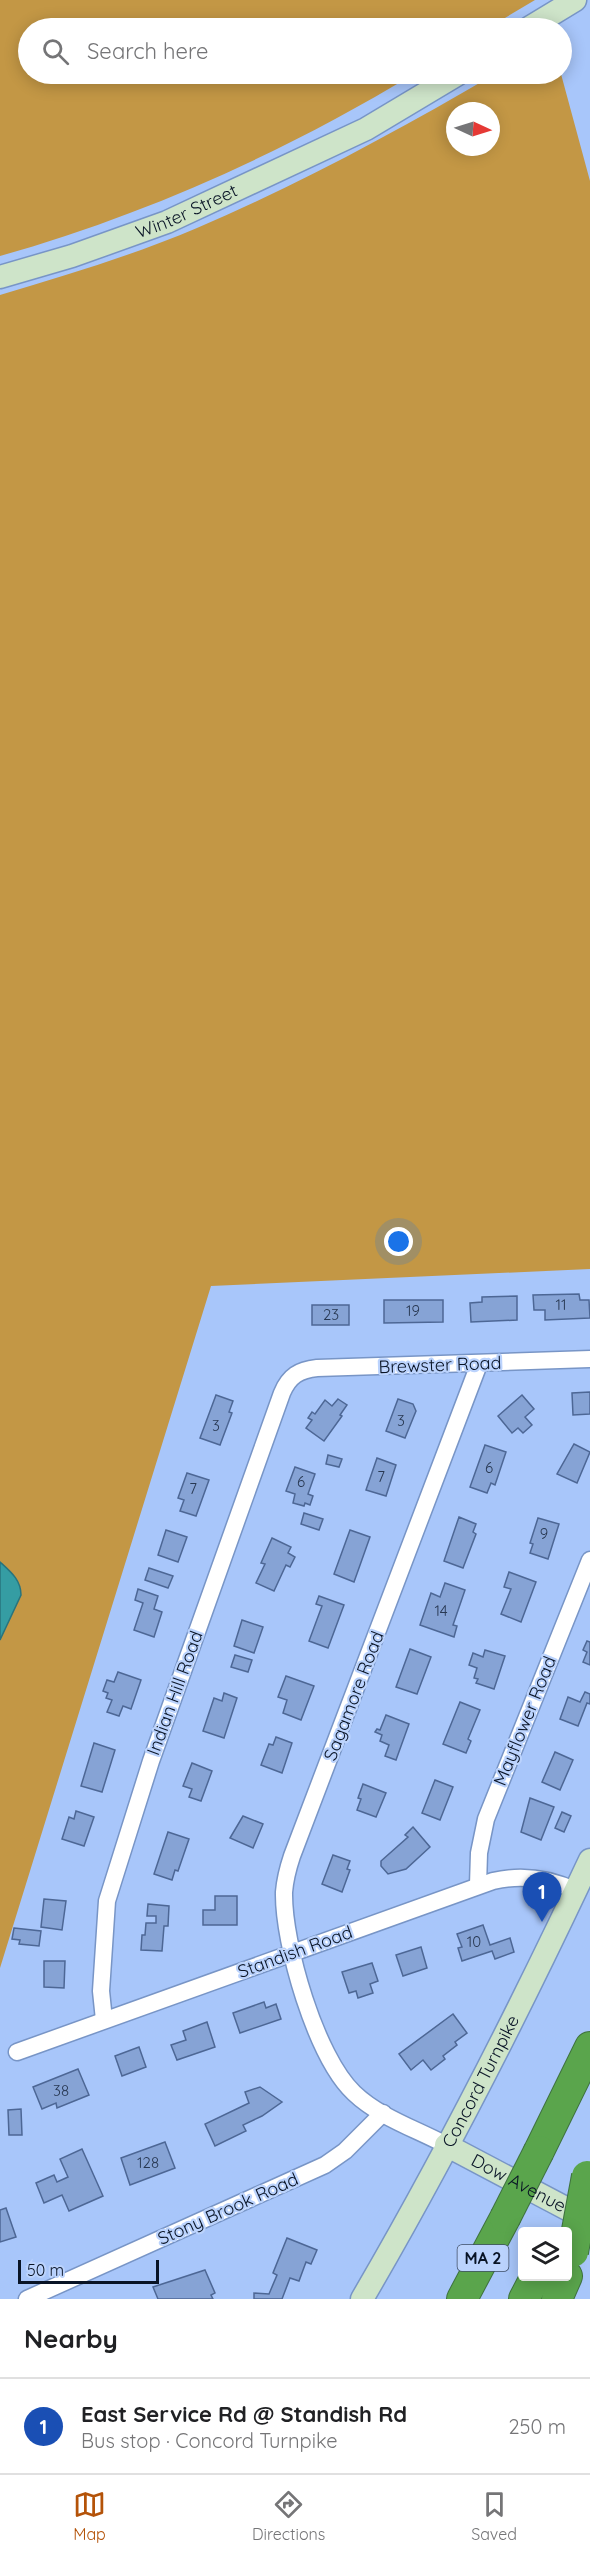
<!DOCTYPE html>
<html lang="en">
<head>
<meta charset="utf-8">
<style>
  body { margin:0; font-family:Quicksand,sans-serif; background:#f2f2f2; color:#202124 }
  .controls { position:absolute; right:18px; bottom:18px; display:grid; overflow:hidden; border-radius:6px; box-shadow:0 3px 15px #0003 }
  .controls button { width:54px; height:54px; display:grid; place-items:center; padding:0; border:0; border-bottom:2px solid #e0e0e0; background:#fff; color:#202124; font:30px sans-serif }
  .compass { position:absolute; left:446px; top:102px; width:54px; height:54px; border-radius:50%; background:#fff; box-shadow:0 3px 15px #0003; rotate:94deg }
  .scale { position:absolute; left:18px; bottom:15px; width:141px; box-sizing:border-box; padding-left:6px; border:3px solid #091426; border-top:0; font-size:16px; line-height:21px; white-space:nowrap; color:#091426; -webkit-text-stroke:4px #bbd3fd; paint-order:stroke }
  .you { position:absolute; left:399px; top:1242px; width:21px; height:21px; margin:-15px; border:4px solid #fff; border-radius:50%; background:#1a73e8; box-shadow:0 0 0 9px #1a73e833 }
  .badge { display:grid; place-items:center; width:39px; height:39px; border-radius:50%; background:#b45309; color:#fff; font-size:20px; font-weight:700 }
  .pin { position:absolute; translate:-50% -50px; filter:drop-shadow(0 2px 3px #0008) }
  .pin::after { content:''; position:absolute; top:32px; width:21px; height:18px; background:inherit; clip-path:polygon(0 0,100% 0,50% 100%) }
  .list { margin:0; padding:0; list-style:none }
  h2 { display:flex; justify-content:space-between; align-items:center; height:78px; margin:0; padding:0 24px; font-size:26px }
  h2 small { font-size:20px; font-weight:400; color:#757577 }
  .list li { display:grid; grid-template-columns:39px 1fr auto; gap:18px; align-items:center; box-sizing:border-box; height:96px; padding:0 24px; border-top:2px solid #e0e0e0 }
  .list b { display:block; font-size:22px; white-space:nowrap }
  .list p { margin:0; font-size:20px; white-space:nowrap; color:#757577 }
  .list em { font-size:20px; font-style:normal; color:#757577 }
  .icon { flex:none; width:33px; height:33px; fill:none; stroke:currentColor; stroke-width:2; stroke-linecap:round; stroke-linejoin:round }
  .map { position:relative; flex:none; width:590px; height:2299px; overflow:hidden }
  .search { position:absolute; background:#fff; box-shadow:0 3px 15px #0003; left:18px; right:18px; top:18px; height:66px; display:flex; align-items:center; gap:15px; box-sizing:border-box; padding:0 21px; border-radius:33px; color:#757577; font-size:22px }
  .sheet { height:174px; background:#fff }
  nav { display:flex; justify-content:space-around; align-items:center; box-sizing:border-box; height:84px; border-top:2px solid #e0e0e0; background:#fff; font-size:16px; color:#757577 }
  nav a { display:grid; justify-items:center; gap:3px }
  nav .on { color:#b45309 }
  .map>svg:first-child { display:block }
  .green { fill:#c39745; fill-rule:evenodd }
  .water { fill:#359da3; stroke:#28747e; stroke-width:1.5 }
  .building { fill:#86a3d5; stroke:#4d6795; stroke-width:1.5 }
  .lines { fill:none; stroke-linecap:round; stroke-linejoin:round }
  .street-casing { stroke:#7895c6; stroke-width:19 }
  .secondary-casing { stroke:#7895c6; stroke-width:25 }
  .highway-casing { stroke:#3e723f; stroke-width:32 }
  .street { stroke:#fff; stroke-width:16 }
  .secondary { stroke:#cee4c9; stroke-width:22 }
  .highway { stroke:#5aa54c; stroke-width:30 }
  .highway-bridge-casing { stroke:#3e723f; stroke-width:32; stroke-linecap:butt }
  .highway-bridge { stroke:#5aa54c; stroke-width:30 }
  .labels { text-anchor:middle; stroke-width:4.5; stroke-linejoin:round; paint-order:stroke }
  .number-label { font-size:15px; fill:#283852 }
  .shield { fill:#bbd3fd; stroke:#3e4d66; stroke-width:1.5 }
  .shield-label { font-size:16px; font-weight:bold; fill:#091426 }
  .street-label { font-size:18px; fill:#091426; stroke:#bbd3fd }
</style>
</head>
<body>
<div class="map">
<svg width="590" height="2299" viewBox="0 0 590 2299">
  <rect width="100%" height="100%" fill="#a8c6fa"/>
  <!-- green -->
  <g class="green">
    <path d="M0 0H535L488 28H28V74H414C285 152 145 215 0 256Z"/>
    <path d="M495 74H561L590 181V1269L211 1286 0 1968V295C66 275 134 255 197 228 300 184 399 130 495 74ZM455 111H491V147H455Z"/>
  </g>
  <!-- water -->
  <path class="water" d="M0 1562C11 1572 21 1580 21 1595L0 1640Z"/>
  <!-- building -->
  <g class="building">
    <polygon points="579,1294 580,1300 589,1300 590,1318 545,1320 545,1310 534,1310 533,1295"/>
    <polygon points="517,1296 517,1320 471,1322 470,1303 482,1302 482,1297"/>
    <polygon points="384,1300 443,1300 443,1322 384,1323"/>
    <rect x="312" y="1305" width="37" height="20"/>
    <polygon points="590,1392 590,1414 573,1415 572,1393"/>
    <polygon points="216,1395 233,1401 229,1412 232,1413 220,1445 200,1438"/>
    <polygon points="522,1395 534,1409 525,1417 532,1425 523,1433 518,1428 512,1433 498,1416"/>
    <polygon points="338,1399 347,1405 340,1415 342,1416 324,1441 306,1428 312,1420 308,1418 312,1412 315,1414 325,1400 332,1406"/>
    <polygon points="398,1399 413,1404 416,1411 405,1438 386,1431"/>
    <polygon points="574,1444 590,1452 577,1483 557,1474"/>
    <polygon points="485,1445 506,1452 495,1485 491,1483 487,1493 470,1487"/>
    <polygon points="328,1455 342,1459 339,1467 326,1464"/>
    <polygon points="377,1458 396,1465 386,1496 366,1490"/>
    <polygon points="295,1467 315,1474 308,1494 313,1496 310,1505 305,1503 304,1506 293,1503 295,1494 286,1491"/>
    <polygon points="187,1473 209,1480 196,1516 180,1511 184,1500 178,1498"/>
    <polygon points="304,1513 323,1519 319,1530 301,1524"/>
    <polygon points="459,1517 476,1524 473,1532 476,1534 463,1568 444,1561"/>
    <polygon points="538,1518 559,1524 548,1559 530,1553 533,1544 530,1543"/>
    <polygon points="166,1530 187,1537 178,1562 158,1555"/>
    <polygon points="350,1530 370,1537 354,1582 334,1574"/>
    <polygon points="272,1538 291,1547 288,1553 295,1557 290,1567 286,1565 274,1591 256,1583 265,1564 261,1563"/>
    <polygon points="149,1568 173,1576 168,1588 145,1580"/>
    <polygon points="509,1572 536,1582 521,1622 501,1614 511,1589 504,1587"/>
    <polygon points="445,1583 465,1590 453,1625 457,1626 454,1637 420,1625 431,1593 440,1597"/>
    <polygon points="138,1589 158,1596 154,1609 162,1612 154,1637 134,1630 143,1603 135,1600"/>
    <polygon points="319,1596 344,1605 328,1648 309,1641 322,1606 316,1604"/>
    <polygon points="242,1620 263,1627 254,1653 234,1646"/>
    <polygon points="587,1641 590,1642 590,1665 583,1662 587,1652 583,1650"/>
    <polygon points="410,1649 431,1657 417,1694 396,1687"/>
    <polygon points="485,1650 505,1656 494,1689 476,1683 478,1679 474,1678 477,1668 469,1665 473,1653 483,1657"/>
    <polygon points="235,1655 252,1660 248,1672 231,1667"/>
    <polygon points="118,1672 141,1680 131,1709 123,1706 119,1716 107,1712 112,1700 106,1698 108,1693 103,1691 107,1680 114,1682"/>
    <polygon points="286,1676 314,1686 301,1720 283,1713 287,1700 278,1697"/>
    <polygon points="585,1692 590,1694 590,1704 587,1703 578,1726 560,1719 568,1697 580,1702"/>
    <polygon points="224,1693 237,1698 224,1738 203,1731 214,1698 222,1701"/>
    <polygon points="460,1702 480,1710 468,1739 471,1741 466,1753 443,1744"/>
    <polygon points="386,1715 409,1724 396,1760 385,1756 389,1745 380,1741 382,1735 375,1732 377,1729 380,1730"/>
    <polygon points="276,1737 292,1743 282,1773 261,1765 269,1744 273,1745"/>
    <polygon points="94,1743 115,1750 102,1792 81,1786"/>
    <polygon points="555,1752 573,1760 560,1790 542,1782"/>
    <polygon points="192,1763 212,1771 201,1801 189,1797 192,1789 183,1786"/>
    <polygon points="435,1780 453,1787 440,1820 422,1813"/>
    <polygon points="363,1784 386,1793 376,1817 357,1810 361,1799 358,1798"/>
    <polygon points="530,1798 554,1807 541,1840 521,1832"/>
    <polygon points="76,1811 94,1817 84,1846 62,1839 69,1817 74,1819"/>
    <polygon points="562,1812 571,1816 564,1832 555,1828"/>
    <polygon points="243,1816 263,1824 253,1848 230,1838"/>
    <polygon points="413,1827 430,1847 406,1869 388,1874 381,1866 381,1861 408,1837 405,1835"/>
    <polygon points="168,1832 189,1839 178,1871 175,1870 172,1880 154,1874"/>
    <polygon points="333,1855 350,1861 347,1869 350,1870 342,1892 322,1884"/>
    <polygon points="215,1896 237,1896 237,1925 203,1925 203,1910 215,1910"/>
    <polygon points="44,1899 66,1901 62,1930 41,1927"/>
    <polygon points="148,1904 169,1906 168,1926 164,1926 162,1951 141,1950 142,1935 145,1935 146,1923 156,1923 156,1916 147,1916"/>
    <polygon points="483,1925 490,1945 510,1938 514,1952 495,1959 492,1951 462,1961 458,1948 462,1947 457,1934"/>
    <polygon points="14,1928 41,1931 39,1946 19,1944 20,1940 12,1939"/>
    <polygon points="421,1947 427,1968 403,1976 396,1955"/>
    <polygon points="44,1961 65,1961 64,1988 44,1987"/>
    <polygon points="372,1963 378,1981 370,1984 373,1993 358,1998 356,1991 349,1993 342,1972"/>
    <polygon points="264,2002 266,2008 276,2004 281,2019 240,2033 233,2013"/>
    <polygon points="453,2014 467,2033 455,2042 457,2045 443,2056 445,2059 431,2070 423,2060 411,2070 399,2054"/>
    <polygon points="207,2022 215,2047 177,2060 171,2045 186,2040 183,2031"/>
    <polygon points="139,2047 146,2067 122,2076 115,2056"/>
    <polygon points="78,2069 89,2095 57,2108 56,2103 42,2109 33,2087"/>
    <polygon points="260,2087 282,2102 262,2116 243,2125 246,2131 215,2146 205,2124 249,2103 245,2092"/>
    <polygon points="21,2109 22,2135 9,2135 8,2110"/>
    <polygon points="165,2142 175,2168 130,2185 121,2158"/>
    <polygon points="82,2149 103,2196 69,2211 62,2195 44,2203 36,2183 54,2175 57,2182 68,2177 60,2159"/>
    <polygon points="6,2208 16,2237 0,2242 0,2210"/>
    <polygon points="287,2238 317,2250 311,2264 306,2262 299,2281 290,2278 282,2299 254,2299 254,2293 269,2294 277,2275 273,2273"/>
    <polygon points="205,2270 215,2293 211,2295 213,2299 158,2299 153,2287"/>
  </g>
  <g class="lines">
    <defs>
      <g id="street">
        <polyline points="478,1885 479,1853 486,1819 590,1560"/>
        <path d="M104 2020 101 1991 107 1901 151 1761 282 1393C289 1376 299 1370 317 1368L590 1359"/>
        <path d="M17 2052 493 1881C523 1874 549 1878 576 1891"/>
        <path d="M446 2145C416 2129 379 2117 354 2093 316 2057 283 1944 284 1892 285 1880 288 1868 292 1856L479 1364"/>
        <polyline points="27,2299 325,2165 345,2151 383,2113"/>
      </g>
      <g id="secondary">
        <polyline points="529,28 575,0"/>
        <path id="s1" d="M0 277 72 256 167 222 366 129 458 74"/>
        <path id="s2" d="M446 2145 590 2221"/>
        <path id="s3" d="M362 2299C445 2157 520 2009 590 1860"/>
      </g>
      <g id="highway">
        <polyline points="539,2151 590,2047"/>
        <polyline points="462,2299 505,2218"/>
        <polyline points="524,2299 536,2276"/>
        <polyline points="557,2299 567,2276"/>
      </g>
    </defs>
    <!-- street casing -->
    <use href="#street" class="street-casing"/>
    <!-- secondary casing -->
    <use href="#secondary" class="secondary-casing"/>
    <!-- highway casing -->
    <use href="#highway" class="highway-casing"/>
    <!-- street -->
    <use href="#street" class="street"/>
    <!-- secondary -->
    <use href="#secondary" class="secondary"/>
    <!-- highway -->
    <use href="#highway" class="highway"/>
    <defs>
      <g id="highway-bridge">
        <polyline points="505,2218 539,2151"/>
        <polyline points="573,2252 587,2176"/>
      </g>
    </defs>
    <!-- highway-bridge casing -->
    <use href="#highway-bridge" class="highway-bridge-casing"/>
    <!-- highway-bridge -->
    <use href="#highway-bridge" class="highway-bridge"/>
  </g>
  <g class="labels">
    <!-- number labels -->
    <g class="number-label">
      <text x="561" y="1310">11</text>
      <text x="413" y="1316">19</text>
      <text x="331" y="1320">23</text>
      <text x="401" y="1426">3</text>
      <text x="216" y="1431">3</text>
      <text x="489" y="1473">6</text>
      <text x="381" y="1482">7</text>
      <text x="301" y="1487">6</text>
      <text x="193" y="1494">7</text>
      <text x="544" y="1539">9</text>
      <text x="441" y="1616">14</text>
      <text x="474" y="1947">10</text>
      <text x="61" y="2096">38</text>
      <text x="148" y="2168">128</text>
    </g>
    <!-- shield labels -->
    <rect class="shield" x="457.5" y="2245" width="51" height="26" rx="4.5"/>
    <g class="shield-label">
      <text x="483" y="2264">MA 2</text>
    </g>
    <!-- street labels -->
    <g class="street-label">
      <text dy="6" stroke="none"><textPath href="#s1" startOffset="198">Winter Street</textPath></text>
      <text transform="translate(440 1365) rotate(-2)" y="6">Brewster Road</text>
      <text transform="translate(175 1693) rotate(-70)" y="6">Indian Hill Road</text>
      <text transform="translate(354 1696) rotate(-69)" y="6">Sagamore Road</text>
      <text transform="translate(525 1721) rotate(-68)" y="6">Mayflower Road</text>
      <text transform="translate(295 1952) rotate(-20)" y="6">Standish Road</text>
      <text dy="6" stroke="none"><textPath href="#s3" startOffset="248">Concord Turnpike</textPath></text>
      <text dy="6" stroke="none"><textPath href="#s2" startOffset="82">Dow Avenue</textPath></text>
      <text transform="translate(228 2209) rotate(-24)" y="6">Stony Brook Road</text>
    </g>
  </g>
</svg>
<div class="controls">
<button><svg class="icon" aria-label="layers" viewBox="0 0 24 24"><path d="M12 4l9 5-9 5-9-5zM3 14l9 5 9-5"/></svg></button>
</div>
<svg class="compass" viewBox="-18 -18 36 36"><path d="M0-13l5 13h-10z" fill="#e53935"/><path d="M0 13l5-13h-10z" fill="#757577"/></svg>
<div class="scale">50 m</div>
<div class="you"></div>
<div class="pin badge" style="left:542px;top:1922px;background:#1a4fb4">1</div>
<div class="search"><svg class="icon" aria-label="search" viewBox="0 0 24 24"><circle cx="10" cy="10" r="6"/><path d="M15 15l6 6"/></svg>Search here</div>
</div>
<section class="sheet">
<h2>Nearby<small></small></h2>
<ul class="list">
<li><span class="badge" style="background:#1a4fb4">1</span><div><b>East Service Rd @ Standish Rd</b><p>Bus stop · Concord Turnpike</p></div><em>250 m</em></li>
</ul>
</section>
<nav>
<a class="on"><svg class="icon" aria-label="map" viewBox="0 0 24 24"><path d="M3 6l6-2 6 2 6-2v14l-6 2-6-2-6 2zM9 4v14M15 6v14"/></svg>Map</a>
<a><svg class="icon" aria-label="directions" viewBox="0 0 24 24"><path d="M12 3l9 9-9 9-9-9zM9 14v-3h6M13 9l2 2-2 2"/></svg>Directions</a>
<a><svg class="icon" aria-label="saved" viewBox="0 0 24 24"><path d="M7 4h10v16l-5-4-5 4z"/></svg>Saved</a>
</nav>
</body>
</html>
